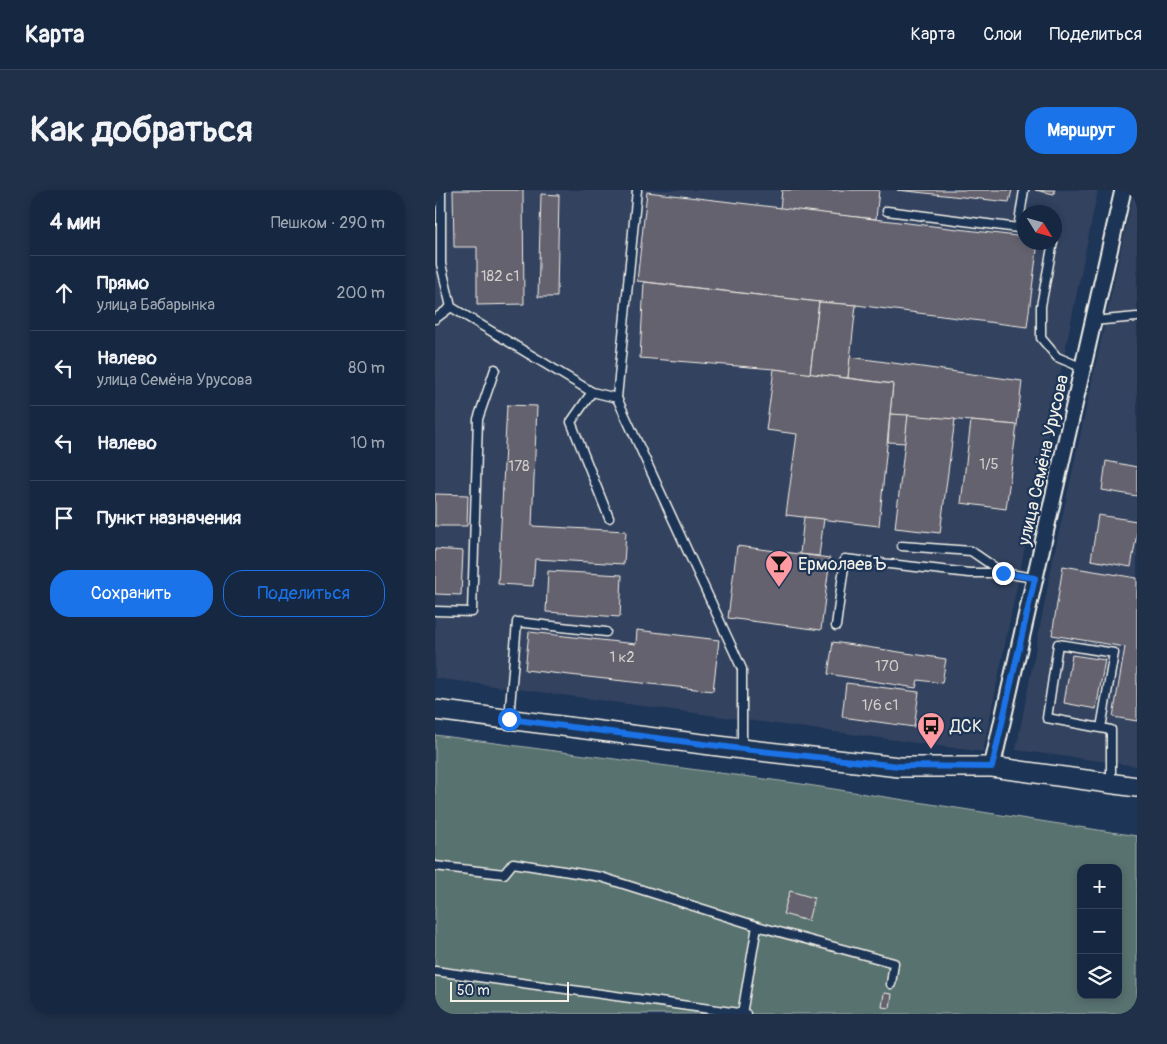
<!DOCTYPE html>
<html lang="ru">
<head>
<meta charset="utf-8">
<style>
  body { margin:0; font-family:Pangolin,sans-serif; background:#1f3048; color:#f1f3f6 }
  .controls { position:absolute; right:15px; bottom:15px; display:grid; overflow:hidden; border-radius:10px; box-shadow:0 2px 8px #0003 }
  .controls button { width:45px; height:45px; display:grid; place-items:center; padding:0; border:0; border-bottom:1px solid #35445a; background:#162841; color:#f1f3f6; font:25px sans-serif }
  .compass { position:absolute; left:582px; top:15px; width:45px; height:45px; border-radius:50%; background:#162841; box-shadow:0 2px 8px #0003; rotate:127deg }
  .scale { position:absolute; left:15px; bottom:12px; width:119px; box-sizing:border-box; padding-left:5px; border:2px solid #f4f1e8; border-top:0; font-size:14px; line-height:18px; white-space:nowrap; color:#f4f1e8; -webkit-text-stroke:4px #1d3557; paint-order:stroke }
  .stop { position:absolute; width:15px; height:15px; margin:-11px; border:4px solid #1a73e8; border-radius:50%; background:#fff }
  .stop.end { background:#1a73e8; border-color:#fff; box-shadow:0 1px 5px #0008 }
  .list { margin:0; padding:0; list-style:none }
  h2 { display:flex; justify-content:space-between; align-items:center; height:65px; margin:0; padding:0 20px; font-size:21px }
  h2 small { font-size:16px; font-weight:400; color:#9ea6b1 }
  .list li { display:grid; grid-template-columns:32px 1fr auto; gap:15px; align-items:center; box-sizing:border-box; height:75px; padding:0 20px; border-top:1px solid #35445a }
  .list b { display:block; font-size:19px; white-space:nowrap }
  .list p { margin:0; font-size:16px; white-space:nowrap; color:#9ea6b1 }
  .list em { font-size:16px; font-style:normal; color:#9ea6b1 }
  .actions { display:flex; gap:10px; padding:15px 20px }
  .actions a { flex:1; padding:11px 0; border:1px solid #1a73e8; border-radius:20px; text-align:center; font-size:18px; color:#1a73e8 }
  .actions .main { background:#1a73e8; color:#fff }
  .icon { flex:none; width:28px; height:28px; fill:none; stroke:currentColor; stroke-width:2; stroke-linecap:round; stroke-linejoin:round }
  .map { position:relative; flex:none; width:702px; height:824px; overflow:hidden; border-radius:20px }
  header { display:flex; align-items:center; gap:30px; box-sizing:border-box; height:70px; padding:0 25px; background:#162841; border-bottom:1px solid #35445a }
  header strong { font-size:24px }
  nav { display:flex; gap:28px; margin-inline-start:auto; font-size:18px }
  .intro { display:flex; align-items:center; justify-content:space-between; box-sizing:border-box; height:120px; padding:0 30px }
  h1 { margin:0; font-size:35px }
  .button { padding:12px 22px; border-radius:20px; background:#1a73e8; color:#fff; font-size:18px; font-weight:700 }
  main { display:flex; gap:30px; padding:0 30px }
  aside { flex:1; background:#162841; border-radius:20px; box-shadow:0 2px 8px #0003 }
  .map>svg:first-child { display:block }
  .built { fill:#33425e; fill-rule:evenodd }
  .green { fill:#58726f; stroke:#a6b2ac; fill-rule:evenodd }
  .building { fill:#656270; stroke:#f4f1e8 }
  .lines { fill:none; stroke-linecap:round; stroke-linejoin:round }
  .service-casing { stroke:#f4f1e8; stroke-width:11 }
  .minor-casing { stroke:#f4f1e8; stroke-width:19 }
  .tertiary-casing { stroke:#f4f1e8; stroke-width:22 }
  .service { stroke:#1d3557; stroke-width:8 }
  .minor { stroke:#1d3557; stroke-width:15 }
  .tertiary { stroke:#1d3557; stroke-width:19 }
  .route { stroke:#1a73e8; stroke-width:6 }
  .labels { text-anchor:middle; stroke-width:4.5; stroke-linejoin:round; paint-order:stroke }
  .number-label { font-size:15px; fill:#d0cdca }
  .street-label { font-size:18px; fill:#f4f1e8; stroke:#1d3557 }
  .poi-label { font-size:18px; fill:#f4f1e8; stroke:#1d3557; text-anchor:start }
</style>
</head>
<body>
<header>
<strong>Карта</strong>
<nav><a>Карта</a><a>Слои</a><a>Поделиться</a></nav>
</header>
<div class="intro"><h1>Как добраться</h1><a class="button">Маршрут</a></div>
<main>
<aside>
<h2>4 мин<small>Пешком · 290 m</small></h2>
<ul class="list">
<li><svg class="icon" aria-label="ahead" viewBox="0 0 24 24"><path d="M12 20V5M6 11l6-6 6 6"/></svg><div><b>Прямо</b><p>улица Бабарынка</p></div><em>200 m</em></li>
<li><svg class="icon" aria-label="left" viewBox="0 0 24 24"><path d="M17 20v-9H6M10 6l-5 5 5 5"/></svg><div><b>Налево</b><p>улица Семёна Урусова</p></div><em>80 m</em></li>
<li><svg class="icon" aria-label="left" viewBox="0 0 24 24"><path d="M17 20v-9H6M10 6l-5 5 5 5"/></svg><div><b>Налево</b></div><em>10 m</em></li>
<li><svg class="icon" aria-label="arrive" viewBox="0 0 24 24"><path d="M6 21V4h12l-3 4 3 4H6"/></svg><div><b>Пункт назначения</b></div></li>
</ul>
<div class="actions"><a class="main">Сохранить</a><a>Поделиться</a></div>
</aside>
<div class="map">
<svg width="702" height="824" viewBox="0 0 702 824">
  <rect width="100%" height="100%" fill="#1d3557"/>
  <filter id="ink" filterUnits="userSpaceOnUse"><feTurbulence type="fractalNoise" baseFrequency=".02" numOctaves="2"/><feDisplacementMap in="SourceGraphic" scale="10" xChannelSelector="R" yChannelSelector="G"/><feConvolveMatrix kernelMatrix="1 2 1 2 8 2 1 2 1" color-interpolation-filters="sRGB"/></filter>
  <g filter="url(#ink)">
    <!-- built -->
    <g class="built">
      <path d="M0 0H663L548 562 0 488ZM590 22H620V52H590Z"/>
      <polygon points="699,0 702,0 702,576 581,560 619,364"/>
    </g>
    <!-- green -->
    <path class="green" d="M0 545 360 593 702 646V824H0ZM646 678H683V805H646Z"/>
    <!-- building -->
    <g class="building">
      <polygon points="18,0 88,0 89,114 42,115 42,57 19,57"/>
      <polygon points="347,0 444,0 441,29 345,19"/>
      <polygon points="462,0 577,0 574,12"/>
      <polygon points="600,0 620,0 619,4"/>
      <polygon points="212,2 590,47 590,52 603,52 592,137 421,115 384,112 202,91"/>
      <polygon points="106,4 124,5 122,107 103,107"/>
      <polygon points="209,92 384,112 375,184 339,179 205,168"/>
      <polygon points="384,112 421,115 413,188 375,184"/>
      <polygon points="415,167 587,191 582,235 455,224 458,194 413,188"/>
      <polygon points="339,179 458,194 444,336 351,325 362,244 331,240"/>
      <polygon points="72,215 102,216 97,336 191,341 189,374 100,369 98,396 63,394"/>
      <polygon points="455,224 473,225 471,253 453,252"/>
      <polygon points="473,225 520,229 505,343 460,338"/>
      <polygon points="536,231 582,235 571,319 526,313"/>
      <polygon points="671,271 702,277 702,306 667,300"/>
      <polygon points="0,304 33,305 32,336 0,336"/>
      <polygon points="663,325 702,331 702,343 696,377 656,370"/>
      <polygon points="369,327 389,329 384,366 365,364"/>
      <polygon points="302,356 395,368 386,440 293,428"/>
      <polygon points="0,359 28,361 26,405 0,404"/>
      <polygon points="628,376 702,388 702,531 678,527 690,457 617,445"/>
      <polygon points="113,381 187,385 185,427 111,422"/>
      <polygon points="202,440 284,450 278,501 90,480 94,442 201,454"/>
      <polygon points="398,452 511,469 507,493 483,490 481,498 393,484"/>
      <polygon points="637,465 670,470 661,519 629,513"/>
      <polygon points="411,493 484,502 479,537 407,527"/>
      <polygon points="355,701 379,708 373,731 348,724"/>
      <polygon points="449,803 457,804 455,818 447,817"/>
    </g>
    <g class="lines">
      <defs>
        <g id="service">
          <polyline points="6,0 6,74 16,117 157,202 182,208"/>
          <polyline points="202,0 182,208 307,479 307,559"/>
          <polyline points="589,0 583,38 590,39"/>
          <polyline points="452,21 583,38"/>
          <polyline points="618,52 606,116 606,148 622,167 648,178"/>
          <polyline points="0,129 16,117"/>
          <polyline points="658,131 702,127"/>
          <polyline points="157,202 136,232 174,328"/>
          <polyline points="467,356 536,361 568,383"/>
          <polyline points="0,421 37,422 43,229 60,179"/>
          <polyline points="401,436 410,369 534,383 568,383 600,388"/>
          <polyline points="74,529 82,432 171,442"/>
          <polyline points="666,538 679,463 623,454 612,528 676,540 676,593"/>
          <polyline points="0,676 69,684 78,673 166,687 322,736 459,773 456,794"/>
          <polyline points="0,781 311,824"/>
          <polyline points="307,824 322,736"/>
        </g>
        <polyline id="minor" points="557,577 688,0"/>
        <polyline id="tertiary" points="0,520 307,559 464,577 557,577 702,597"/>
      </defs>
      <!-- service casing -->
      <use href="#service" class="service-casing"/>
      <!-- minor casing -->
      <use href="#minor" class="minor-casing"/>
      <!-- tertiary casing -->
      <use href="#tertiary" class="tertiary-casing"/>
      <!-- service -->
      <use href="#service" class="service"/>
      <!-- minor -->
      <use href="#minor" class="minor"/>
      <!-- tertiary -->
      <use href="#tertiary" class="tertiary"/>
    </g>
  </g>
  <g class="lines" filter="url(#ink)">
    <!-- route -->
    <polyline class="route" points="74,529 307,559 464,576 557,577 600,388 568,383"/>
  </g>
  <!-- icons -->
  <defs>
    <symbol id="bar-pin" viewBox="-11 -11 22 30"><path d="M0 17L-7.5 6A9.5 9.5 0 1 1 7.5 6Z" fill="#ff9aa2" stroke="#1d3557"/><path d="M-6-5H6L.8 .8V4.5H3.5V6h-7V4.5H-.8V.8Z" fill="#111"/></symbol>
    <symbol id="bus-pin" viewBox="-11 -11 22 30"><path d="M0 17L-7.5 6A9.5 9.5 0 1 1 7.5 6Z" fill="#ff9aa2" stroke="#1d3557"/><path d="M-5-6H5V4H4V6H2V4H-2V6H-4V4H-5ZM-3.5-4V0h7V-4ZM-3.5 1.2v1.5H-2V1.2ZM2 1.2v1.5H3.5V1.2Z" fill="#111"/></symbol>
  </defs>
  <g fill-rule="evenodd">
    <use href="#bar-pin" x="328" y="358" width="32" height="43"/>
    <use href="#bus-pin" x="480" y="520" width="32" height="43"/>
  </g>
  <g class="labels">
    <!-- number labels -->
    <g class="number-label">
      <text x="65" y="91">182 с1</text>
      <text x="554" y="279">1/5</text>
      <text x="84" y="281">178</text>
      <text x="187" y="472">1 к2</text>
      <text x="452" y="481">170</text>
      <text x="445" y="520">1/6 с1</text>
    </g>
    <!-- street labels -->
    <g class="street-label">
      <text transform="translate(608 270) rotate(-77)" y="6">улица Семёна Урусова</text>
    </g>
    <!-- poi labels -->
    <g class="poi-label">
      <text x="363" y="380">ЕрмолаевЪ</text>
      <text x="515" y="542">ДСК</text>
    </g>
  </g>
</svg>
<div class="controls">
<button>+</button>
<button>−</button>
<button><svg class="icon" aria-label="layers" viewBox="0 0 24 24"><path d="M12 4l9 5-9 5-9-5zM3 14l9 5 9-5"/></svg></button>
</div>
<svg class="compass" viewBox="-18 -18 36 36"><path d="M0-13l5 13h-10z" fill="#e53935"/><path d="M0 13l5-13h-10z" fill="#9ea6b1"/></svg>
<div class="scale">50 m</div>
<div class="stop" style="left:74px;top:529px"></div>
<div class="stop end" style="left:568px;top:383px"></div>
</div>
</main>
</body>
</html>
